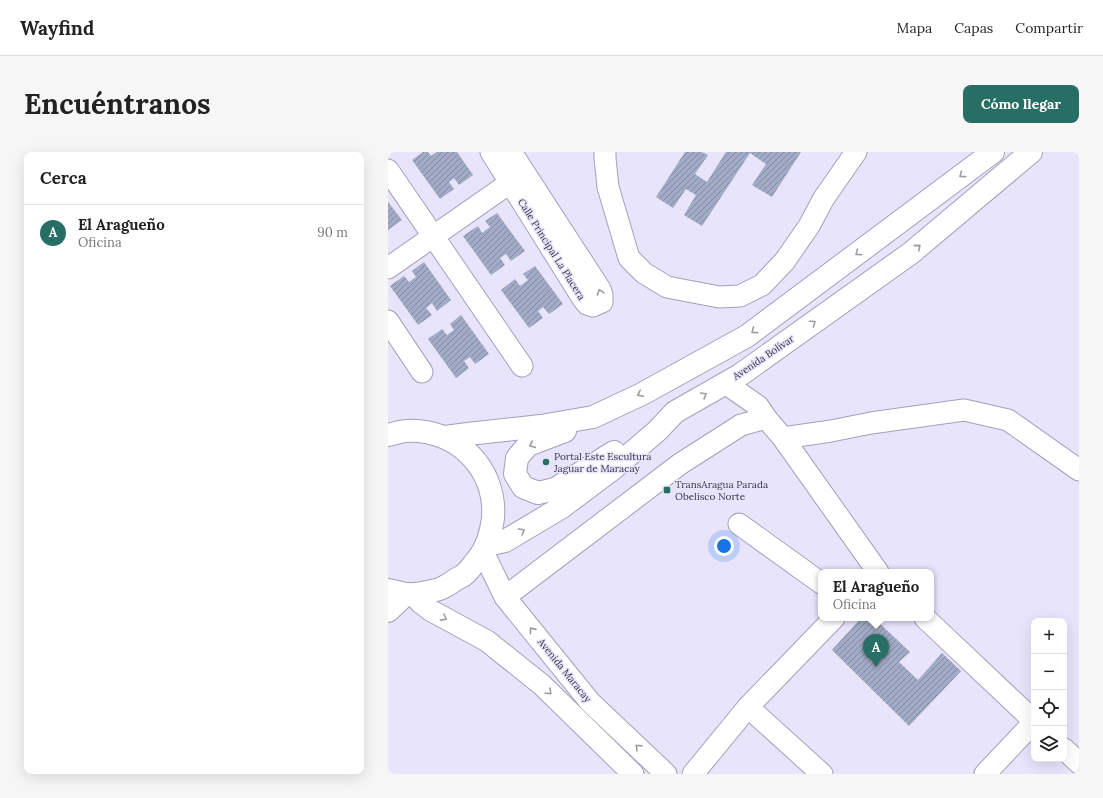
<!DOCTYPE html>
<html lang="es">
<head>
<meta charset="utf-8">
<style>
  body { margin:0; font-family:Lora,serif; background:#f6f6f6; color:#222 }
  .controls { position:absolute; right:12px; bottom:12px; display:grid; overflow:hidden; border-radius:8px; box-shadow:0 4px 16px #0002 }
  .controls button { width:36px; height:36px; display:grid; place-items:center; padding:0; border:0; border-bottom:1px solid #e0e0e0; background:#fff; color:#222; font:20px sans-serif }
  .you { position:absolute; left:336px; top:394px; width:14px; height:14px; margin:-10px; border:3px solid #fff; border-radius:50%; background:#1a73e8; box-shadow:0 0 0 6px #1a73e833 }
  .badge { display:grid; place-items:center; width:26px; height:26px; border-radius:50%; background:#276e65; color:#fff; font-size:13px; font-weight:700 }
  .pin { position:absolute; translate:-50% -33px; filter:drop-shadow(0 1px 2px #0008) }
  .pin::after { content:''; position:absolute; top:21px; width:14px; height:12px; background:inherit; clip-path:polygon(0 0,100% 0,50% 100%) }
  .popup { position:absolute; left:430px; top:417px; width:116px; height:52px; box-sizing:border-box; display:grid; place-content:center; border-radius:8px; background:#fff; filter:drop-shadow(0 1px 3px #0005); font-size:13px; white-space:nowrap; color:#767676 }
  .popup b { font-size:15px; color:#222 }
  .popup::after { content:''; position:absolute; left:50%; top:100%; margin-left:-8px; border:8px solid transparent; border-top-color:#fff }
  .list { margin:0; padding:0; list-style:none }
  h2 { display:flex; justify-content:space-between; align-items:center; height:52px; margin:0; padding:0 16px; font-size:17px }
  h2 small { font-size:13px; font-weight:400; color:#767676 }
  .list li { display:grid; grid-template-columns:26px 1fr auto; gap:12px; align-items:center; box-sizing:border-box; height:56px; padding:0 16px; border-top:1px solid #e0e0e0 }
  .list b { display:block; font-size:15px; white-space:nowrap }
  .list p { margin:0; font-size:13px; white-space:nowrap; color:#767676 }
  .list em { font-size:13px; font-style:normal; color:#767676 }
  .icon { flex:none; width:22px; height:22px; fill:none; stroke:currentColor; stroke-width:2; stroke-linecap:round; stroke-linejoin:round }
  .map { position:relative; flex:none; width:691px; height:622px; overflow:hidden; border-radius:8px }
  header { display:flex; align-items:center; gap:24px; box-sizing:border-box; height:56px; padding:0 20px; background:#fff; border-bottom:1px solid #e0e0e0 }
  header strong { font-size:19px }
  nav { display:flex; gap:22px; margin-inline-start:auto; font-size:14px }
  .intro { display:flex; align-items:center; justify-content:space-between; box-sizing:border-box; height:96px; padding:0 24px }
  h1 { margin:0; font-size:28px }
  .button { padding:10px 18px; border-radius:8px; background:#276e65; color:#fff; font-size:14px; font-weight:700 }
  main { display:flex; gap:24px; padding:0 24px }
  aside { flex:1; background:#fff; border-radius:8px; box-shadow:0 4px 16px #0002 }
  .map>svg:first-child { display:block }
  .building { fill:url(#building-hatch) }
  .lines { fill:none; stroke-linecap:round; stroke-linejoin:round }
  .minor-casing { stroke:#a4a0bb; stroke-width:23 }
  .major-casing { stroke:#a4a0bb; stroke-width:24 }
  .minor { stroke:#fff; stroke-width:21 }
  .major { stroke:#fff; stroke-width:22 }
  .oneway { stroke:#9c9ba1 }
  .poi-dot { fill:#276e65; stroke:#e7e4fc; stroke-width:1.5 }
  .labels { text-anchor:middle; stroke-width:3; stroke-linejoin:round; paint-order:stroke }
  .street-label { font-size:10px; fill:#393743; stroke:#e7e4fc }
  .poi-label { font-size:10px; fill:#393743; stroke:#e7e4fc; text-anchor:start }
</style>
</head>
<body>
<header>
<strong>Wayfind</strong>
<nav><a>Mapa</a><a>Capas</a><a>Compartir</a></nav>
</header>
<div class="intro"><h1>Encuéntranos</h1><a class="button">Cómo llegar</a></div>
<main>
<aside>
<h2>Cerca<small></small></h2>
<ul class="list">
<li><span class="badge">A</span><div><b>El Aragueño</b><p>Oficina</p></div><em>90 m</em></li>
</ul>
</aside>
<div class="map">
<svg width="691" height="622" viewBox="0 0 691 622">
  <defs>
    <pattern id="building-hatch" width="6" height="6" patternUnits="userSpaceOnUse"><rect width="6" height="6" fill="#a2abc6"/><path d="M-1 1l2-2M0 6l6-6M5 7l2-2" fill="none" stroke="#858ca2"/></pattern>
  </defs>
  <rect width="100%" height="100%" fill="#e7e4fc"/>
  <!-- building -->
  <g class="building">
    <polygon points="35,0 40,0 43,4 49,0 69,0 85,23 71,33 66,26 61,30 66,37 52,47 24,8"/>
    <polygon points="297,0 314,0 320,3 307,22 319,30 338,0 413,0 384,45 364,33 378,12 362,1 314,74 296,63 308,43 298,37 285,56 268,45"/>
    <polygon points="0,50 14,68 0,78"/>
    <polygon points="109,61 137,99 123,109 118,102 112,106 117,113 103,123 75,84 90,74 94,81 102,75 97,69"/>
    <polygon points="36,110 63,148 49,159 44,151 38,156 44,163 30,173 2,134 16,124 21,130 28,125 24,119"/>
    <polygon points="147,114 175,152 161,162 155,155 150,159 155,166 141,176 113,138 127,127 132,134 140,128 135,122"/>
    <polygon points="73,163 101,202 87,212 82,205 76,209 81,216 68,226 40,187 54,177 59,183 66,178 62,172"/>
    <polygon points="473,466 486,466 522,500 511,510 530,528 554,501 573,519 521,574 444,498"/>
  </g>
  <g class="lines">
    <defs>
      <g id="minor">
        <polyline points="103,0 195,147 199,152 205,154 214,150 214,143 212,137 123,0"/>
        <polyline points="217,0 217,6 220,35 241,106 256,121 279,135 331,145 352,144 374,133 396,110 421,74 436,46 468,0"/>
        <polyline points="0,18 134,214"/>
        <polyline points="0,116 133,23"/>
        <polyline points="0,169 34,220"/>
        <polyline points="337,231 370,254 378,266"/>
        <polyline points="395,286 443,279 483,271 576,258 620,268 691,318"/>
        <polyline points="351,372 433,431"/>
        <polyline points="95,400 117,445 202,550 278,622"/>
        <polyline points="25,442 33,451 42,458 99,489 154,533 245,622"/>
        <polyline points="117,445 292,312 353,273 378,266 395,286 490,420"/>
        <polyline points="537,466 646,569"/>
        <polyline points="360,555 434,622"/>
        <polyline points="676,597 691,611"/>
        <polyline points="305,622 360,555 446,466"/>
        <polyline points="597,622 646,570"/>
      </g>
      <g id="major">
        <polyline points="177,279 140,293 129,306 127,322 135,335 150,341 167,337 226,300"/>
        <path d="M0 283C6 282 12 279 18 279 68 276 109 316 105 366 103 382 99 396 89 408 85 412 82 418 77 422 74 425 70 426 67 428 63 431 58 434 54 436 47 439 25 443 18 442 12 441 6 439 0 438"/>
        <polyline points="57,285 80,282 153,274 205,265 254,242 359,184 605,0"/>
        <polyline points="99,393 117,389 174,355 226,316 269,279 287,260 352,223 523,101 643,0"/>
        <polyline points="0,459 18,442"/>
      </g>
    </defs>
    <!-- minor casing -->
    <use href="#minor" class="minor-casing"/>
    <!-- major casing -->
    <use href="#major" class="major-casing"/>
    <!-- minor -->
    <use href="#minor" class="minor"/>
    <!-- major -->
    <use href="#major" class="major"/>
  </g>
  <!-- one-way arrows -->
  <defs><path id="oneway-chevron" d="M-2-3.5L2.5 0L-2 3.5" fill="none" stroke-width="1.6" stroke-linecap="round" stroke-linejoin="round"/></defs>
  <g class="oneway">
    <use href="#oneway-chevron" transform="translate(574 23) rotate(143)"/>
    <use href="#oneway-chevron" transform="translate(530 95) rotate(-41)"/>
    <use href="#oneway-chevron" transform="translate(470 101) rotate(143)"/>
    <use href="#oneway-chevron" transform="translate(212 140) rotate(-108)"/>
    <use href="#oneway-chevron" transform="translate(425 171) rotate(-35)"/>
    <use href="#oneway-chevron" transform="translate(366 179) rotate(143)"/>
    <use href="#oneway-chevron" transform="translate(252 242) rotate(154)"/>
    <use href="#oneway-chevron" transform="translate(316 243) rotate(-30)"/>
    <use href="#oneway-chevron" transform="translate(144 293) rotate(155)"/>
    <use href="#oneway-chevron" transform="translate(134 379) rotate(-31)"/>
    <use href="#oneway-chevron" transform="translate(56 466) rotate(29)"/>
    <use href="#oneway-chevron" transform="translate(144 478) rotate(-129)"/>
    <use href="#oneway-chevron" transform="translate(161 540) rotate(45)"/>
    <use href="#oneway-chevron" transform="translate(250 595) rotate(-136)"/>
  </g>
  <!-- markers -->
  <g class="poi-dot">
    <circle cx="158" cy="310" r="4"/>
    <rect x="275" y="334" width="8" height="8" rx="2"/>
  </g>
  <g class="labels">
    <!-- street labels -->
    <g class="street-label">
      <text transform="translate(164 97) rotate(58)" y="4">Calle Principal La Placera</text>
      <text transform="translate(375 205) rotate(-34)" y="4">Avenida Bolívar</text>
      <text transform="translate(177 518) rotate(51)" y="4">Avenida Maracay</text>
    </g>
    <!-- poi labels -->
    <g class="poi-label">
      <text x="166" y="308">Portal Este Escultura<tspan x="166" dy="12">Jaguar de Maracay</tspan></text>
      <text x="287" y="336">TransAragua Parada<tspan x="287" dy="12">Obelisco Norte</tspan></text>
    </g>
  </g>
</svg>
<div class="controls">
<button>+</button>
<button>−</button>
<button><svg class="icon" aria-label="locate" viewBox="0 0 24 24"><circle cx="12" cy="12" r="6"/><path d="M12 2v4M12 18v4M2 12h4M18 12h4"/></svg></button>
<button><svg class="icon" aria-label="layers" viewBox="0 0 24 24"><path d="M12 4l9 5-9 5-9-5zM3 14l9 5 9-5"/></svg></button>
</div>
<div class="you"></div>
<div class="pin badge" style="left:488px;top:515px">A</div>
<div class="popup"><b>El Aragueño</b>Oficina</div>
</div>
</main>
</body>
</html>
